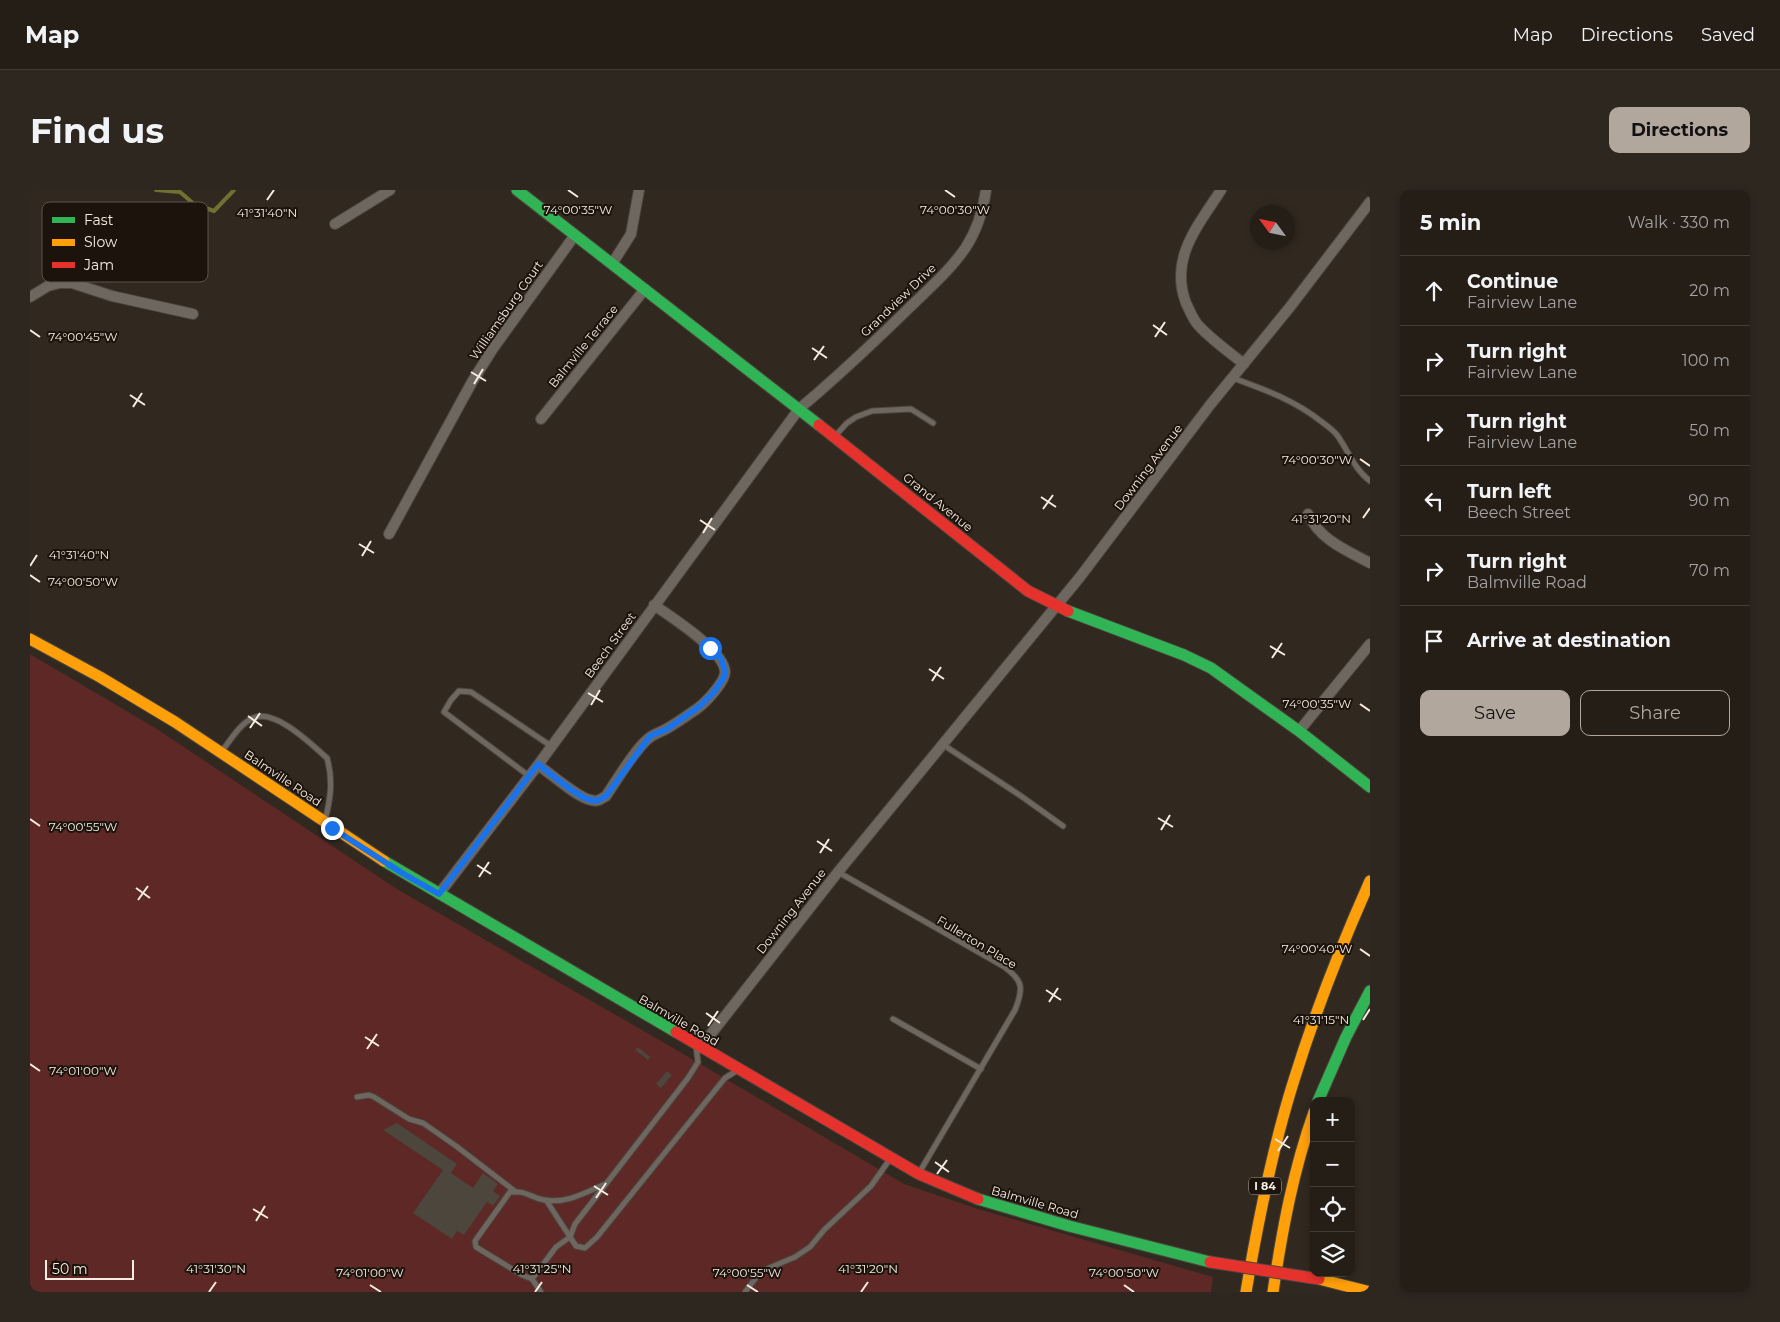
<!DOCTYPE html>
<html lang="en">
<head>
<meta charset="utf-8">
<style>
  body { margin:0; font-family:Montserrat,sans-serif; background:#2d2720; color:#f1f3f6 }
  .controls { position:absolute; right:15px; bottom:15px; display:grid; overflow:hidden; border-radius:10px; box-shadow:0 2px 8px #0003 }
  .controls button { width:45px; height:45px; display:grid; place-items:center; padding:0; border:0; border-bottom:1px solid #423c36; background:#251e17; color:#f1f3f6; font:25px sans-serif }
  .compass { position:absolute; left:1220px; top:15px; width:45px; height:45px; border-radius:50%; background:#251e17; box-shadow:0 2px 8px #0003; rotate:303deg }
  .scale { position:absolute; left:15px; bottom:12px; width:89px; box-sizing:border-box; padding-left:5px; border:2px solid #f7ece1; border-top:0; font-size:14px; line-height:18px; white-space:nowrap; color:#f7ece1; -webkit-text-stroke:4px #1b130c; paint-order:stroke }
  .stop { position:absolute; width:15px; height:15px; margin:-11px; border:4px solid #1a73e8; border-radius:50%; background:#fff }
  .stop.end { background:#1a73e8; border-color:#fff; box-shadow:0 1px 5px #0008 }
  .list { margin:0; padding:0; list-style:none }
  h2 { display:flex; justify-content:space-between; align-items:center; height:65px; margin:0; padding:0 20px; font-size:21px }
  h2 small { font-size:16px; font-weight:400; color:#a3a2a1 }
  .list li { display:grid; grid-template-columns:32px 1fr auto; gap:15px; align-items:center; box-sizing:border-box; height:70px; padding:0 20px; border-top:1px solid #423c36 }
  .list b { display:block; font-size:19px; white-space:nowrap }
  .list p { margin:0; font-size:16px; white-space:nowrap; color:#a3a2a1 }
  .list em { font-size:16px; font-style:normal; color:#a3a2a1 }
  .actions { display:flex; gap:10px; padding:15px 20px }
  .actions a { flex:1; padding:11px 0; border:1px solid #b2a79d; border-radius:10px; text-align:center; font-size:18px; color:#b2a79d }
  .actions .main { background:#b2a79d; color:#111 }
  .icon { flex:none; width:28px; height:28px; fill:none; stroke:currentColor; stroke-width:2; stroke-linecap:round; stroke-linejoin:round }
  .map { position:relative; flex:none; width:1340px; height:1102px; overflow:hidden; border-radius:10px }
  header { display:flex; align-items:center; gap:30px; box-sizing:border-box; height:70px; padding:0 25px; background:#251e17; border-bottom:1px solid #423c36 }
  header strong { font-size:24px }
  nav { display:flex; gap:28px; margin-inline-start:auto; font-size:18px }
  .intro { display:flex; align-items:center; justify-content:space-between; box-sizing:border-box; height:120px; padding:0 30px }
  h1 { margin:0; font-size:35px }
  .button { padding:12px 22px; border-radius:10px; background:#b2a79d; color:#111; font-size:18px; font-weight:700 }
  main { display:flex; gap:30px; padding:0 30px }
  aside { flex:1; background:#251e17; border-radius:10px; box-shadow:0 2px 8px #0003 }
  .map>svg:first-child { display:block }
  .green { fill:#5d2825 }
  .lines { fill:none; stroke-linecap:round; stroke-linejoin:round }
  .stream { stroke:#6f7032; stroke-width:4 }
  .building { fill:#4c463d }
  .lane-casing { stroke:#4d453e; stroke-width:7 }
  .street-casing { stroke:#4d453e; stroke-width:12 }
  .fast-casing { stroke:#4d453e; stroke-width:13 }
  .slow-casing { stroke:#4d453e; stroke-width:13 }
  .jam-casing { stroke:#4d453e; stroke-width:13 }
  .lane { stroke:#6d6760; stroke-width:5 }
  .street { stroke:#6d6760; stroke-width:10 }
  .fast { stroke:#30b455; stroke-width:11 }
  .slow { stroke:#ff9f0a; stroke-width:11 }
  .jam { stroke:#e5322d; stroke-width:11 }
  .jam-bridge-casing { stroke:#4d453e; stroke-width:13; stroke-linecap:butt }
  .jam-bridge { stroke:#e5322d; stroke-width:11 }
  .route { stroke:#1a73e8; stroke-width:6 }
  .ticks { fill:none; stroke:#f7ece1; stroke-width:2 }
  .labels { text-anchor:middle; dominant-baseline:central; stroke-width:4; stroke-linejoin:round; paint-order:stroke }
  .shield { fill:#1b130c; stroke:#b5aba1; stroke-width:1 }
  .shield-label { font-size:11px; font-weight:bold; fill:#f7ece1 }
  .street-label { font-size:12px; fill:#f7ece1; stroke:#1b130c }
  .key { fill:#1b130c; stroke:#5d544c; stroke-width:1 }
  .key-label { font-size:14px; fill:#f7ece1 }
  .ticks-label { font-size:12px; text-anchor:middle; fill:#f7ece1; stroke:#1b130c; stroke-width:4; stroke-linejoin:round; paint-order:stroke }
</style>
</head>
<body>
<header>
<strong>Map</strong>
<nav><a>Map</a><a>Directions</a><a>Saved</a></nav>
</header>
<div class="intro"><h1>Find us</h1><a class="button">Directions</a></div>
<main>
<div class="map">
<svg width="1340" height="1102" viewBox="0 0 1340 1102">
  <rect width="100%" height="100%" fill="#31281f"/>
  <path class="green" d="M0 464 127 539 367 699 645 859 874 994 948 1019 1183 1087 1181 1102H0Z"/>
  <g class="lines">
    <path class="stream" d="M126 0 150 2 164 14 184 21 204 0"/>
  </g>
  <path class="building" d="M608 857 620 867 618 870 605 860Z
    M637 881 642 885 631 898 626 894Z
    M367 933 427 974 421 983 443 998 453 983 468 994 463 1001 470 1006 463 1016 457 1012 434 1045 427 1041 422 1049 383 1023 413 980 353 940Z"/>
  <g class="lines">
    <g class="lane-casing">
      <path id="lane" d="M1203 188C1236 200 1264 210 1292 232 1297 236 1303 240 1307 245 1318 260 1324 279 1340 291
        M805 246 817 233 826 227 842 221 881 219 903 233
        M912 554 991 606 1033 636
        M192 561C200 551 209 535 221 529 243 516 281 554 297 568 303 589 301 608 295 630
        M499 586 414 522 421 510 429 501 441 502 521 556
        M808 682 973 776C993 790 994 798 985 820L889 983
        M863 829 951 879
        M666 856 668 872 658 888 545 1034 540 1047 546 1056 555 1058 567 1047 695 888 708 880
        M327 907 339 905 344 907 379 929 393 933 426 956 486 1002
        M516 1010 540 1047 526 1057 502 1089 492 1085 446 1057 445 1051 480 1002C496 1000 499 1007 514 1010 536 1014 555 1003 575 994
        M502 1089 511 1102
        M715 1102 728 1085 739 1078 765 1067 780 1057 794 1040 841 996 860 969"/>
    </g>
    <g class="street-casing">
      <path id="street" d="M1191 0C1168 36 1139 68 1156 113 1160 121 1163 130 1169 136 1182 150 1199 162 1214 174
        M305 34 360 0
        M582 74 601 44 609 0
        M0 107 18 96 30 93H42L82 106 163 124
        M511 229 615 99
        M1278 324C1290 350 1316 360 1340 373
        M359 344 442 192 462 160 545 45
        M1269 541 1340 454
        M508 575C520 583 548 608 561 610 568 612 571 609 576 606 587 590 605 559 619 548 624 544 631 542 636 539 647 533 658 525 668 518 676 512 695 492 695 482 695 461 641 427 624 415
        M409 704 508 575 769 219C806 188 841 155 876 121 896 101 920 81 936 57 947 40 953 21 956 0
        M670 858 808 682 1050 387 1180 215 1260 117 1340 12"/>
    </g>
    <g class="fast-casing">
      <path id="fast" d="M487 0 789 235
        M1038 421 1154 465 1181 478 1269 541 1340 597
        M354 671 646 842
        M1288 911 1316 847 1340 801
        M948 1009 1039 1036 1180 1072"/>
    </g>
    <g class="slow-casing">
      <path id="slow" d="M0 449 70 487 145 532 354 671
        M1289 1089 1340 1102
        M1216 1102C1228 1031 1242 959 1264 890 1285 822 1311 756 1340 691
        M1243 1102C1252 1041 1263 981 1284 922"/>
    </g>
    <g class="jam-casing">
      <path id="jam" d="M789 235 998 401 1038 421
        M646 842 889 984 948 1009"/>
    </g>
    <use href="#lane" class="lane"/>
    <use href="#street" class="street"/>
    <use href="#fast" class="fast"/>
    <use href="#slow" class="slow"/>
    <use href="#jam" class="jam"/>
    <g class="jam-bridge-casing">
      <path id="jam-bridge" d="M1180 1072 1289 1089"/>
    </g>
    <use href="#jam-bridge" class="jam-bridge"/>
  </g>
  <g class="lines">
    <path class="route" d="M302 638 372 683 409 704 508 574C520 583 548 608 561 610 568 612 571 609 576 606L620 546 637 539 670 516 684 502 694 487 695 480 691 469 680 458"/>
  </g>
  <path class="ticks" d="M538 0 548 7M915 0 925 7M237 10 244 0M1123 135 1137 145M0 140 10 147M1125 147 1135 132M782 158 797 168M784 170 794 156M441 182 456 191M444 194 453 179M100 205 115 215M103 217 112 203M1330 269 1340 276M1011 307 1026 317M1013 319 1023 305M1333 328 1340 318M670 330 685 340M673 343 682 328M329 354 344 363M332 366 341 351M0 376 7 365M0 385 10 392M1240 456 1255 465M1242 468 1252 453M899 479 914 489M902 491 911 477M558 503 573 512M1330 514 1340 521M561 515 570 500M218 526 232 536M220 538 230 523M1128 628 1143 637M0 629 10 636M1131 640 1140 625M787 651 802 661M790 663 799 649M447 675 461 684M449 687 459 672M106 698 120 708M108 710 118 696M1330 759 1340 766M1016 800 1031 810M1019 812 1028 798M676 823 690 833M1333 830 1340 819M678 836 688 821M335 847 349 856M337 859 347 844M0 874 10 881M1245 949 1260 958M1248 961 1258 946M905 972 919 982M907 984 917 970M564 996 578 1005M566 1008 576 993M223 1019 238 1028M226 1031 235 1016M340 1095 351 1102M717 1095 728 1102M1094 1095 1104 1102M179 1102 186 1092M505 1102 512 1092M831 1102 838 1092"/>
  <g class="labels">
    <rect class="shield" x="1219" y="987.5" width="32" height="17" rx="4"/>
    <g class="shield-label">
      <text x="1235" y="996">I 84</text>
    </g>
    <g class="street-label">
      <text transform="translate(868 110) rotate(-44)">Grandview Drive</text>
      <text transform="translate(476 120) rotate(-55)">Williamsburg Court</text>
      <text transform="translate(553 156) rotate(-51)">Balmville Terrace</text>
      <text transform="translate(1118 277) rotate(-53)">Downing Avenue</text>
      <text transform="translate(908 312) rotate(39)">Grand Avenue</text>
      <text transform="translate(580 455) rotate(-54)">Beech Street</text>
      <text transform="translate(253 588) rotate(34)">Balmville Road</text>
      <text transform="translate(761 721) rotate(-52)">Downing Avenue</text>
      <text transform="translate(947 752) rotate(31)">Fullerton Place</text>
      <text transform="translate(649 830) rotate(30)">Balmville Road</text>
      <text transform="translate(1005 1012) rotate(16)">Balmville Road</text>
    </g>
  </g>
  <rect x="12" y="12" width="166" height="80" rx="8" class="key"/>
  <rect x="22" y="27" width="23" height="6" fill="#30b455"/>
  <rect x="22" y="49" width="23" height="7" fill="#ff9f0a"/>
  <rect x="22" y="72" width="23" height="6" fill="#e5322d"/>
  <g class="key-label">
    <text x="54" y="35">Fast</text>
    <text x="54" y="57">Slow</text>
    <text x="54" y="80">Jam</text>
  </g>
  <g class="ticks-label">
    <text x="548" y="24">74°00'35"W</text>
    <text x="925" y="24">74°00'30"W</text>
    <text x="237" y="27">41°31'40"N</text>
    <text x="53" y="151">74°00'45"W</text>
    <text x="1287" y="274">74°00'30"W</text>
    <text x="1291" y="333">41°31'20"N</text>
    <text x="49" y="369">41°31'40"N</text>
    <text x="53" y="396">74°00'50"W</text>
    <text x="1287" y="518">74°00'35"W</text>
    <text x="53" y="641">74°00'55"W</text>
    <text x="1287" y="763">74°00'40"W</text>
    <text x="1291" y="834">41°31'15"N</text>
    <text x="53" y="885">74°01'00"W</text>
    <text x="186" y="1083">41°31'30"N</text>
    <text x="512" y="1083">41°31'25"N</text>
    <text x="838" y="1083">41°31'20"N</text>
    <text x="340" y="1087">74°01'00"W</text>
    <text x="717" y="1087">74°00'55"W</text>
    <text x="1094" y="1087">74°00'50"W</text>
  </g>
</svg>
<div class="controls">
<button>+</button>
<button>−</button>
<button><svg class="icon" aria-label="locate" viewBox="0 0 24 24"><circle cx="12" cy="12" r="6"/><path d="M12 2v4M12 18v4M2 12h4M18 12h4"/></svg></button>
<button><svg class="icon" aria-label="layers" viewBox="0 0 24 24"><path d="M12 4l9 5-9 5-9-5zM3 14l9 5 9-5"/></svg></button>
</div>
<svg class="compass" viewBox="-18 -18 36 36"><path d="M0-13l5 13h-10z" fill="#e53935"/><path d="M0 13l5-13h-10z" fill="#a3a2a1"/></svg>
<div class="scale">50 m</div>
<div class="stop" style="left:680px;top:458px"></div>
<div class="stop end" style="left:302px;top:638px"></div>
</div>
<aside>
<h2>5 min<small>Walk · 330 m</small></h2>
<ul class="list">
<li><svg class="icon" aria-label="ahead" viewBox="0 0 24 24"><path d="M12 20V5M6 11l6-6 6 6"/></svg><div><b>Continue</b><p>Fairview Lane</p></div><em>20 m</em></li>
<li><svg class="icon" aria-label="right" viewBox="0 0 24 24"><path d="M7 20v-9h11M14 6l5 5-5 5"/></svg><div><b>Turn right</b><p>Fairview Lane</p></div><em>100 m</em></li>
<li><svg class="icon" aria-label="right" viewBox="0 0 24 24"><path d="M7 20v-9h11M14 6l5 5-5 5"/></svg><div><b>Turn right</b><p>Fairview Lane</p></div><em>50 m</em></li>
<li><svg class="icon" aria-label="left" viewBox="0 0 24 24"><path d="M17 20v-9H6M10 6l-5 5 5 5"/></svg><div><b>Turn left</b><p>Beech Street</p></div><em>90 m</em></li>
<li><svg class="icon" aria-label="right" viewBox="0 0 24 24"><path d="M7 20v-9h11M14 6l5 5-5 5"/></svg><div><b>Turn right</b><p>Balmville Road</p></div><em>70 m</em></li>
<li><svg class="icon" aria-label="arrive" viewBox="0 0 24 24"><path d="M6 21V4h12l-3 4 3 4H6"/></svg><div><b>Arrive at destination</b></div></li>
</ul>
<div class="actions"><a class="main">Save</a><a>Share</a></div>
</aside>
</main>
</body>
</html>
